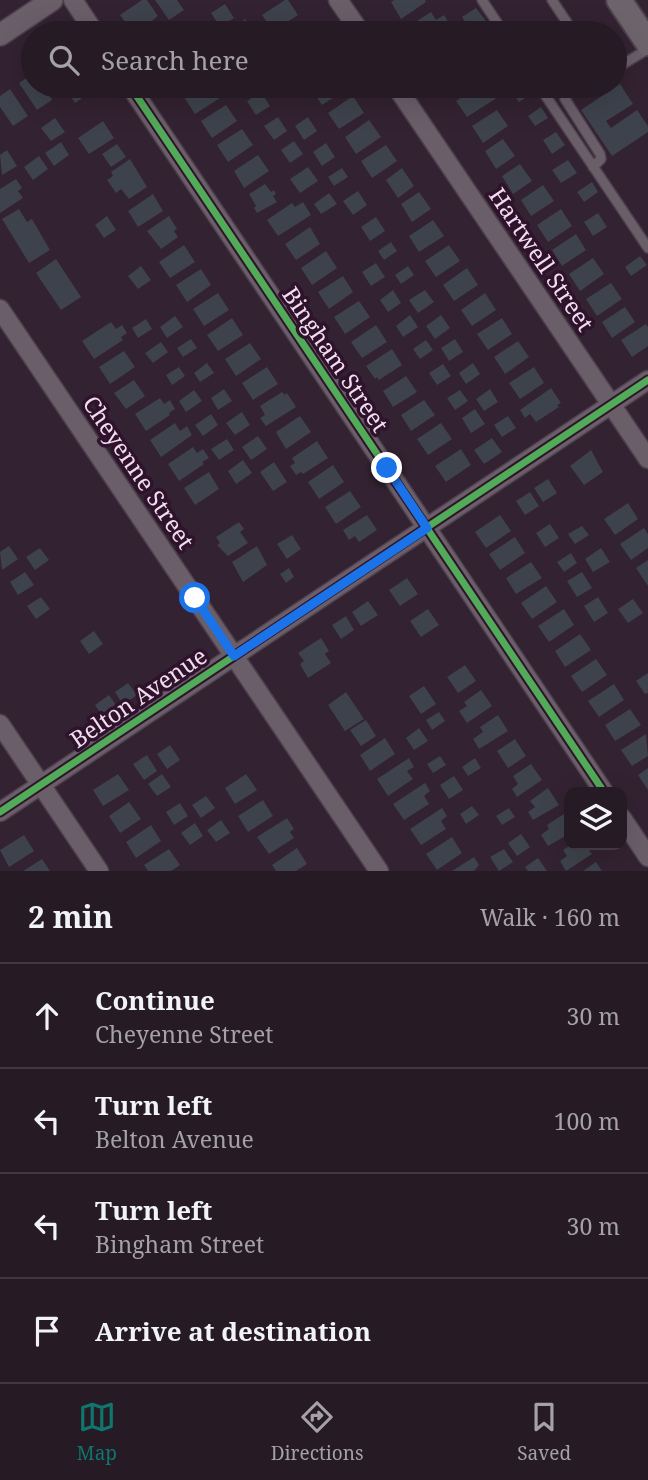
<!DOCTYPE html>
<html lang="en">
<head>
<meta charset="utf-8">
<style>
  body { margin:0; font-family:"Noto Serif",serif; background:#2e232d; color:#f1f3f6 }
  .controls { position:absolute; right:21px; bottom:21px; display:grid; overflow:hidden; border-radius:14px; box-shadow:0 7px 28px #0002 }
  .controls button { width:63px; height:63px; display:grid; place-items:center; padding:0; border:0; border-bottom:2px solid #423842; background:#261a25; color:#f1f3f6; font:35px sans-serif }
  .stop { position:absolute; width:21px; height:21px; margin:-16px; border:5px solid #1a73e8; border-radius:50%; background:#fff }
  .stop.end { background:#1a73e8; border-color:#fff; box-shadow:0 2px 7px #0008 }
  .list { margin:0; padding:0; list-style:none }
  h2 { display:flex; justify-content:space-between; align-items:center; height:91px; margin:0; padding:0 28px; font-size:30px }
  h2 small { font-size:23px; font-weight:400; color:#a4a1a7 }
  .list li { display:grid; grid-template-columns:46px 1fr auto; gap:21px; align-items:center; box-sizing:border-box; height:105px; padding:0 28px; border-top:2px solid #423842 }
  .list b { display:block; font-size:26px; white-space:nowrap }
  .list p { margin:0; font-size:23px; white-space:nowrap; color:#a4a1a7 }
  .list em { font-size:23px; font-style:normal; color:#a4a1a7 }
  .icon { flex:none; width:38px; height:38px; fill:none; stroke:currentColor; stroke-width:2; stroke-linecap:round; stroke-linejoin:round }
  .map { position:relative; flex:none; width:648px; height:871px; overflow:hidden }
  .search { position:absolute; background:#261a25; box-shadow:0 7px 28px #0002; left:21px; right:21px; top:21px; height:77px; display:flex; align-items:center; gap:18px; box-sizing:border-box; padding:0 24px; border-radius:38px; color:#a4a1a7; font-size:26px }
  .sheet { height:511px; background:#261a25 }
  nav { display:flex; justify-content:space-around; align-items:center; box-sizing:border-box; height:98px; border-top:2px solid #423842; background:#261a25; font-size:19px; color:#a4a1a7 }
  nav a { display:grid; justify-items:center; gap:4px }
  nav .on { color:#0f766e }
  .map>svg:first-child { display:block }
  .building { fill:#3d424c }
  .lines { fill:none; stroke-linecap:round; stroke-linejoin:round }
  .service-casing { stroke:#4d3f4c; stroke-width:12 }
  .minor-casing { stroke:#4d3f4c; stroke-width:21 }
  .tertiary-casing { stroke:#4d3f4c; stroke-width:24 }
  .secondary-casing { stroke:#4d3f4c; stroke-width:28 }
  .service { stroke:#6a5e69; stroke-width:9 }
  .minor { stroke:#6a5e69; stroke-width:18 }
  .tertiary { stroke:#6a5e69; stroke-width:21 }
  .secondary { stroke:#6c636b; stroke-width:24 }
  .cycleway-casing { stroke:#2f122c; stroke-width:11 }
  .cycleway { stroke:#51ab58; stroke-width:7 }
  .route { stroke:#1a73e8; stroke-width:9 }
  .labels { text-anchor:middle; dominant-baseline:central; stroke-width:7; stroke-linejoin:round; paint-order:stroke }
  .street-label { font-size:23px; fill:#f1deef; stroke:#2f122c }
</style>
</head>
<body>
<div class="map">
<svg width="648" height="871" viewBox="0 0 648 871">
  <rect width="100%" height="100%" fill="#332231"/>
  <path class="building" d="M142 0H147L158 16 148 24 152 29 146 33 141 31 133 33 120 15Z
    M155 0H177L184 10 169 20Z
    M285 0H288L298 15 273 31 262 15Z
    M394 0H425L426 2 401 19 391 2Z
    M225 4 234 18 220 27 211 13Z
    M476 8 486 21 471 31 462 17Z
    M431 12 436 20 444 15 449 23 433 33H410L406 28Z
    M245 19 254 33H235L232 28Z
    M201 21 209 33H195L191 28Z
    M303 23 310 33H288Z
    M33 74V86H43L52 100 37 110 19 83Z
    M620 84 633 104 606 121 611 128 637 110 648 126V132L612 156 581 110Z
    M67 86H87L91 92 75 103 65 87Z
    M202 86H212L220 98 195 114 184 97Z
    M323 86H351L322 105 316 96 326 89Z
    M444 86H463L450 95Z
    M479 86 486 93 492 89 498 97 467 117 456 101Z
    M520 86H526L531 94 519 102 512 91Z
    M10 89 28 116 13 126 0 107V96Z
    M261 92 270 106 256 115 247 101Z
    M353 96 364 113 339 129 328 113Z
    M226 105 237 121 212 138 201 121Z
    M541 107 548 118 535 126 528 116Z
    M497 110 508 126 483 143 472 126Z
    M278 117 287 131 274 140 264 126Z
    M308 117 317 131 304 140 295 126Z
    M55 118 65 132 51 141 41 128Z
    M369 120 381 137 356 154 345 137Z
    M103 121 114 138 89 154 78 138Z
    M242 129 253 145 228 162 217 145Z
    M556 132 565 145 552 154 543 140Z
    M503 139 515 156 496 169 485 151Z
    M294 141 303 154 290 163 281 150Z
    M61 142 69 155 54 166 45 153Z
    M326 143 335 157 322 166 313 152Z
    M117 144 126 157 111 167 102 154Z
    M386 145 397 161 372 178 361 161Z
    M7 150 17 166 2 175 0 155Z
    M258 155 269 171 244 188 234 171Z
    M39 156 48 169 33 180 24 167Z
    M130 159 147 187 129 199 121 189 116 193 107 180 113 176 111 172Z
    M568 160 577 173 561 183 552 170Z
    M520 164 532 181 513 194 502 176Z
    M308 167 318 181 300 193 290 179Z
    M342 168 348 177 334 186 328 177Z
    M402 168 414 186 398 198 386 180Z
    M16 179 22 188 18 191 23 198 0 213V189Z
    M592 182 598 192 584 202 577 192Z
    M265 184 271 192 274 190 276 194 273 196 277 202 257 213 254 208 256 206 249 194Z
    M543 185 554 201 531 216 521 200Z
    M358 191 367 205 353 215 343 201Z
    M419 192 431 209 412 222 401 204Z
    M329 193 337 204 321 214 314 204Z
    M153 194 163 211 138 227 128 211Z
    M303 202 311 215 278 236 267 220 292 203 295 207Z
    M19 209 27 222 32 219 50 250 29 263 2 219Z
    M561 209 572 226 548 242 537 225Z
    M598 213 607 227 593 236 584 222Z
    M107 216 116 230 104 238 95 225Z
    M169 216 177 229 174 231 178 237 161 249 147 231Z
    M376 217 385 231 370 241 361 227Z
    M433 220 444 236 419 252 409 236Z
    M310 227 320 244 296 260 285 244Z
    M576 234 586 250 562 266 552 250Z
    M391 242 397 251 384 260 378 251Z
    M184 245 195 262 170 278 159 262Z
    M449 245 460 261 436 277 425 261Z
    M326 251 337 268 312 285 301 268Z
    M640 256 647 265 631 276 625 267Z
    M593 258 604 274 580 291 569 274Z
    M56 259 81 297 61 310 36 273Z
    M376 263 385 277 371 286 362 272Z
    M141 266 151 280 138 289 128 276Z
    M408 266 414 275 401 284 395 275Z
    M467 268 478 285 454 301 443 285Z
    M201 269 211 285 187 302 176 285Z
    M343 276 353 292 329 309 318 292Z
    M611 283 622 299 597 316 586 299Z
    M393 290 401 303 388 312 380 300Z
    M425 290 434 302 418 313 409 300Z
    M218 293 229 310 204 326 193 309Z
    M485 293 496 310 472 326 461 310Z
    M359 301 370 317 345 334 334 317Z
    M625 307 635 322 612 338 602 322Z
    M410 315 418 327 403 337 396 326Z
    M441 315 450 328 435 339 426 326Z
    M175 316 183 327 167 338 160 327Z
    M232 318 243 335 218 351 207 335Z
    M502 318 512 334 488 350 477 334Z
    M146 319 152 329 138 338 132 328Z
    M111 322 116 329 122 325 127 333 121 337 123 340 94 359 82 341Z
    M646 324 648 327V346L632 357 621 340Z
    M376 325 387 342 362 358 351 342Z
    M191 339 197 348 183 357 177 348Z
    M455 339 463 352 449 361 441 348Z
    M426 340 433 350 420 359 413 349Z
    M518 341 529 357 505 374 494 357Z
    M161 342 168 352 153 363 145 353Z
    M250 343 261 359 236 376 225 359Z
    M392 349 402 365 379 380 377 377 375 379 366 366Z
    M124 351 135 367 110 384 99 367Z
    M207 363 214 373 200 382 194 373Z
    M473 363 480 374 466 384 459 373Z
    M443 364 451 376 437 385 429 373Z
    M179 367 185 376 172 385 166 375Z
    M267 367 278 384 253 400 242 383Z
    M534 367 544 383 520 399 509 383Z
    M406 376 417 392 393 407 383 391Z
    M134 380 145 396 126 409 114 393Z
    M551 388 561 403 557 405 559 407 536 422 530 414 525 418 520 410Z
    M224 389 232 401 218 410 211 398Z
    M490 389 498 402 484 411 476 399Z
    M194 390 202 401 186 412 179 401Z
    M460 390 468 401 455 410 447 398Z
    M282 392 285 395 287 393 296 407 266 426 260 418 265 415 260 406Z
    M160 398 164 404 170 400 175 409 169 413 170 415 146 431 135 414Z
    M424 400 435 415 411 431 401 415Z
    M475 409 485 424 471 433 462 418Z
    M242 412 250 425 235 435 226 423Z
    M211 414 218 425 203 436 195 425Z
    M300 416 311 432 286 449 276 432Z
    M508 416 516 428 502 437 494 425Z
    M175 423 180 431 187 426 192 435 161 457 150 440Z
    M441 423 452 439 428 455 417 439Z
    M258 436 267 449 251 460 242 447Z
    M492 438 502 452 484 464 474 450Z
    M227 439 234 450 219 460 211 449Z
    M317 441 328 458 303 474 301 472 296 475 290 466 295 463 292 458Z
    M193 447 197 453 203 449 209 458 202 462 204 464 179 481 168 464Z
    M461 449 471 465 446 482 435 466Z
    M591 450 603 472 584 485 570 466Z
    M243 460 252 473 236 484 228 471Z
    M274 462 287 482 273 491 260 472Z
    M333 465 344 482 319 499 308 482Z
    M209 472 219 489 195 505 184 488Z
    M548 479 557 493 543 502 534 488Z
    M350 491 361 507 336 524 325 507Z
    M530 492 539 506 525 515 516 501Z
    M628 503 638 519 615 535 604 519Z
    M367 515 377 530 359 542 355 536 349 540 343 530Z
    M500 515 511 531 486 548 475 532Z
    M239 522 244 529 240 532 248 543 228 556 217 545 220 543 216 537Z
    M550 524 559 538 545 547 536 533Z
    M582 526 589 535 575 544 568 534Z
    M644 528 648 534V548L631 560 620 544Z
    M292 535 301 549 287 559 277 544Z
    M515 537 525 553 500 570 489 554Z
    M9 546 18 559 2 570 0 552Z
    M257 546 267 565 243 582 232 562Z
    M40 548 49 560 35 570 26 557Z
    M601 548 610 562 593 572 585 559Z
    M571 553 577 563 564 572 557 562Z
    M648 560V586L636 568Z
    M531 562 542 578 516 594 506 578Z
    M289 568 294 577 286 583 280 574Z
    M25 572 34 585 18 595 10 582Z
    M582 572 592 588 577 597 567 581Z
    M407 578 418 594 400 606 389 590Z
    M546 586 557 602 532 619 521 603Z
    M41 597 50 609 36 619 27 606Z
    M598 597 608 613 594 622 584 606Z
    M633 599 643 613 628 623 618 609Z
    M368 601 378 615 361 626 352 612Z
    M428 609 439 625 421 637 410 621Z
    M564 609 574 625 549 642 538 626Z
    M346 616 354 630 341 639 332 625Z
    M94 631 103 644 89 654 80 641Z
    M580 634 591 650 565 667 555 651Z
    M321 638 329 651 325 654 331 663 308 678 300 664 304 661 298 653Z
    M596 659 607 675 582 692 571 676Z
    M465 665 476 681 458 693 447 677Z
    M648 673V693L645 694 636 681Z
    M128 683 137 695 123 705 115 692Z
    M614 684 624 700 599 717 588 701Z
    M424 686 436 704 421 714 409 696Z
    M481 690 492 706 467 723 459 711 467 706 464 702Z
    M346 692 364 719 345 731 328 705Z
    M109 695 118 708 104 718 95 705Z
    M630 709 641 725 615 741 605 725Z
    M439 712 445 721 432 730 426 720Z
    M498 715 508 731 479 749 473 739 483 732 480 727Z
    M366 720 376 736 361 746 350 730Z
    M419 728 428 741 414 750 406 738Z
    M646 734 648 756 632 766 621 750Z
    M385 738 395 754 370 771 360 755Z
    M515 739 526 756 508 768 497 751Z
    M170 745 180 760 167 769 157 754Z
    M147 755 157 771 144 780 133 764Z
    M440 756 446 765 433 773 427 764Z
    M409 758 414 767 407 771 413 779 388 796 377 779Z
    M475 758 481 768 468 776 462 767Z
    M531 764 542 780 517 797 512 789 518 784 513 776Z
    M648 768V790L638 775Z
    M118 774 129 790 103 806 93 790Z
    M162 774 171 787 157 796 148 784Z
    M246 774 257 790 235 804 225 788Z
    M454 776 463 790 449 799 440 785Z
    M425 783 430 791 424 796 429 804 404 820 393 804Z
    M548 788 559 805 533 820 528 812 535 807 530 801Z
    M206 796 215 808 201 818 192 805Z
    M263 800 273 816 248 832 238 816Z
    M129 802 141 819 120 833 109 816Z
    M180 803 188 816 174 825 166 812Z
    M472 806 479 815 466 824 460 814Z
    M442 808 447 816 441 821 446 829 421 845 410 829Z
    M509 808 515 817 502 825 496 816Z
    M564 814 569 821V834L548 846 541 835 549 829 547 825Z
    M287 818 294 829 290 832 294 838 269 854 257 837Z
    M221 820 230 833 216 842 207 830Z
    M195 823 203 836 190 845 181 833Z
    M151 825 161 841 136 858 126 842Z
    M521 834 530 847 517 856 508 843Z
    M24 835 34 851 9 867 0 850Z
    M452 837 462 853 437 870 426 854Z
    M571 845H585L592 854 566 871 560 861 567 856 563 850Z
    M297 848 307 864 296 871H276L272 865Z
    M169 849 180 865 171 871H148L144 865Z
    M504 849 513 862 499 871 490 857Z
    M474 857 479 865 474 871H452Z
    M538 858 547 871H528L525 867Z
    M42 859 50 871H23Z
    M596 862 602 871H583Z"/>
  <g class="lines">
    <g class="service-casing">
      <path id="service" d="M482 0 504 33
        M552 0 574 33
        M615 69 648 49
        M539 86 648 248
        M580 86 565 96V99L600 154 601 159 593 167"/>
    </g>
    <g class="minor-casing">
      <path id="minor" d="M73 0 95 33
        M338 0 361 33
        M130 86 604 792
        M396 86 648 459
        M0 309 379 871
        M0 724 99 871
        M0 812 648 380
        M622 818 648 857"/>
    </g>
    <g class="tertiary-casing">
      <path id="tertiary" d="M0 35 52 0"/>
    </g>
    <g class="secondary-casing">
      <path id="secondary" d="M619 0 648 43"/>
    </g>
    <use href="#service" class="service"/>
    <use href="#minor" class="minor"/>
    <use href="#tertiary" class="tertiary"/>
    <use href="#secondary" class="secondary"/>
    <g class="cycleway-casing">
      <path id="cycleway" d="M130 86 604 792
        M0 812 648 380"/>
    </g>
    <use href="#cycleway" class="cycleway"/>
  </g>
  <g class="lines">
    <path class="route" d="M195 598 234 656 427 528 387 468"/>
  </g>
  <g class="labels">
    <g class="street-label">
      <text transform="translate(542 259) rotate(56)">Hartwell Street</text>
      <text transform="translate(336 359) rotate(56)">Bingham Street</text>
      <text transform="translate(139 472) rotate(56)">Cheyenne Street</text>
      <text transform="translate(138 697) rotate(-34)">Belton Avenue</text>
    </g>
  </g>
</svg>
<div class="controls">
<button><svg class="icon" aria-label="layers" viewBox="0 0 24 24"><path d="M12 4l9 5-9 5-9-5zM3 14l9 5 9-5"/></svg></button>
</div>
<div class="stop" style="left:195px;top:598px"></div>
<div class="stop end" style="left:387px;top:468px"></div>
<div class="search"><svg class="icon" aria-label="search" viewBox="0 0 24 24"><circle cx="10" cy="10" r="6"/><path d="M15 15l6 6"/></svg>Search here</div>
</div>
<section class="sheet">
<h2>2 min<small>Walk · 160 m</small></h2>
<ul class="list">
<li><svg class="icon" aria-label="ahead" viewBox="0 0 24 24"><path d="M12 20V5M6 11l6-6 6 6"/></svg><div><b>Continue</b><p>Cheyenne Street</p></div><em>30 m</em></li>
<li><svg class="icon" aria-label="left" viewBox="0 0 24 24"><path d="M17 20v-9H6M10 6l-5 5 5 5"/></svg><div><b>Turn left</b><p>Belton Avenue</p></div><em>100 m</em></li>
<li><svg class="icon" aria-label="left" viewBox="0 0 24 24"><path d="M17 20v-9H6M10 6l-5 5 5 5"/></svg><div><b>Turn left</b><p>Bingham Street</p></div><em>30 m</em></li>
<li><svg class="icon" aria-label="arrive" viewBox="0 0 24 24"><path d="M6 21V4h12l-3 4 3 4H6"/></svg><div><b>Arrive at destination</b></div></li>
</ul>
</section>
<nav>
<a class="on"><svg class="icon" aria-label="map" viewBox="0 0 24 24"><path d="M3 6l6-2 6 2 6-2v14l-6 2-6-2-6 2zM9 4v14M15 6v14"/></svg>Map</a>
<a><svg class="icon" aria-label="directions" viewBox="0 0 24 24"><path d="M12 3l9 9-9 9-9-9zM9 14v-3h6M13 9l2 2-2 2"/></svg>Directions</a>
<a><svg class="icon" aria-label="saved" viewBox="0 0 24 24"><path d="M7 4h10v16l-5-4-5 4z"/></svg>Saved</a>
</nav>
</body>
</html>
